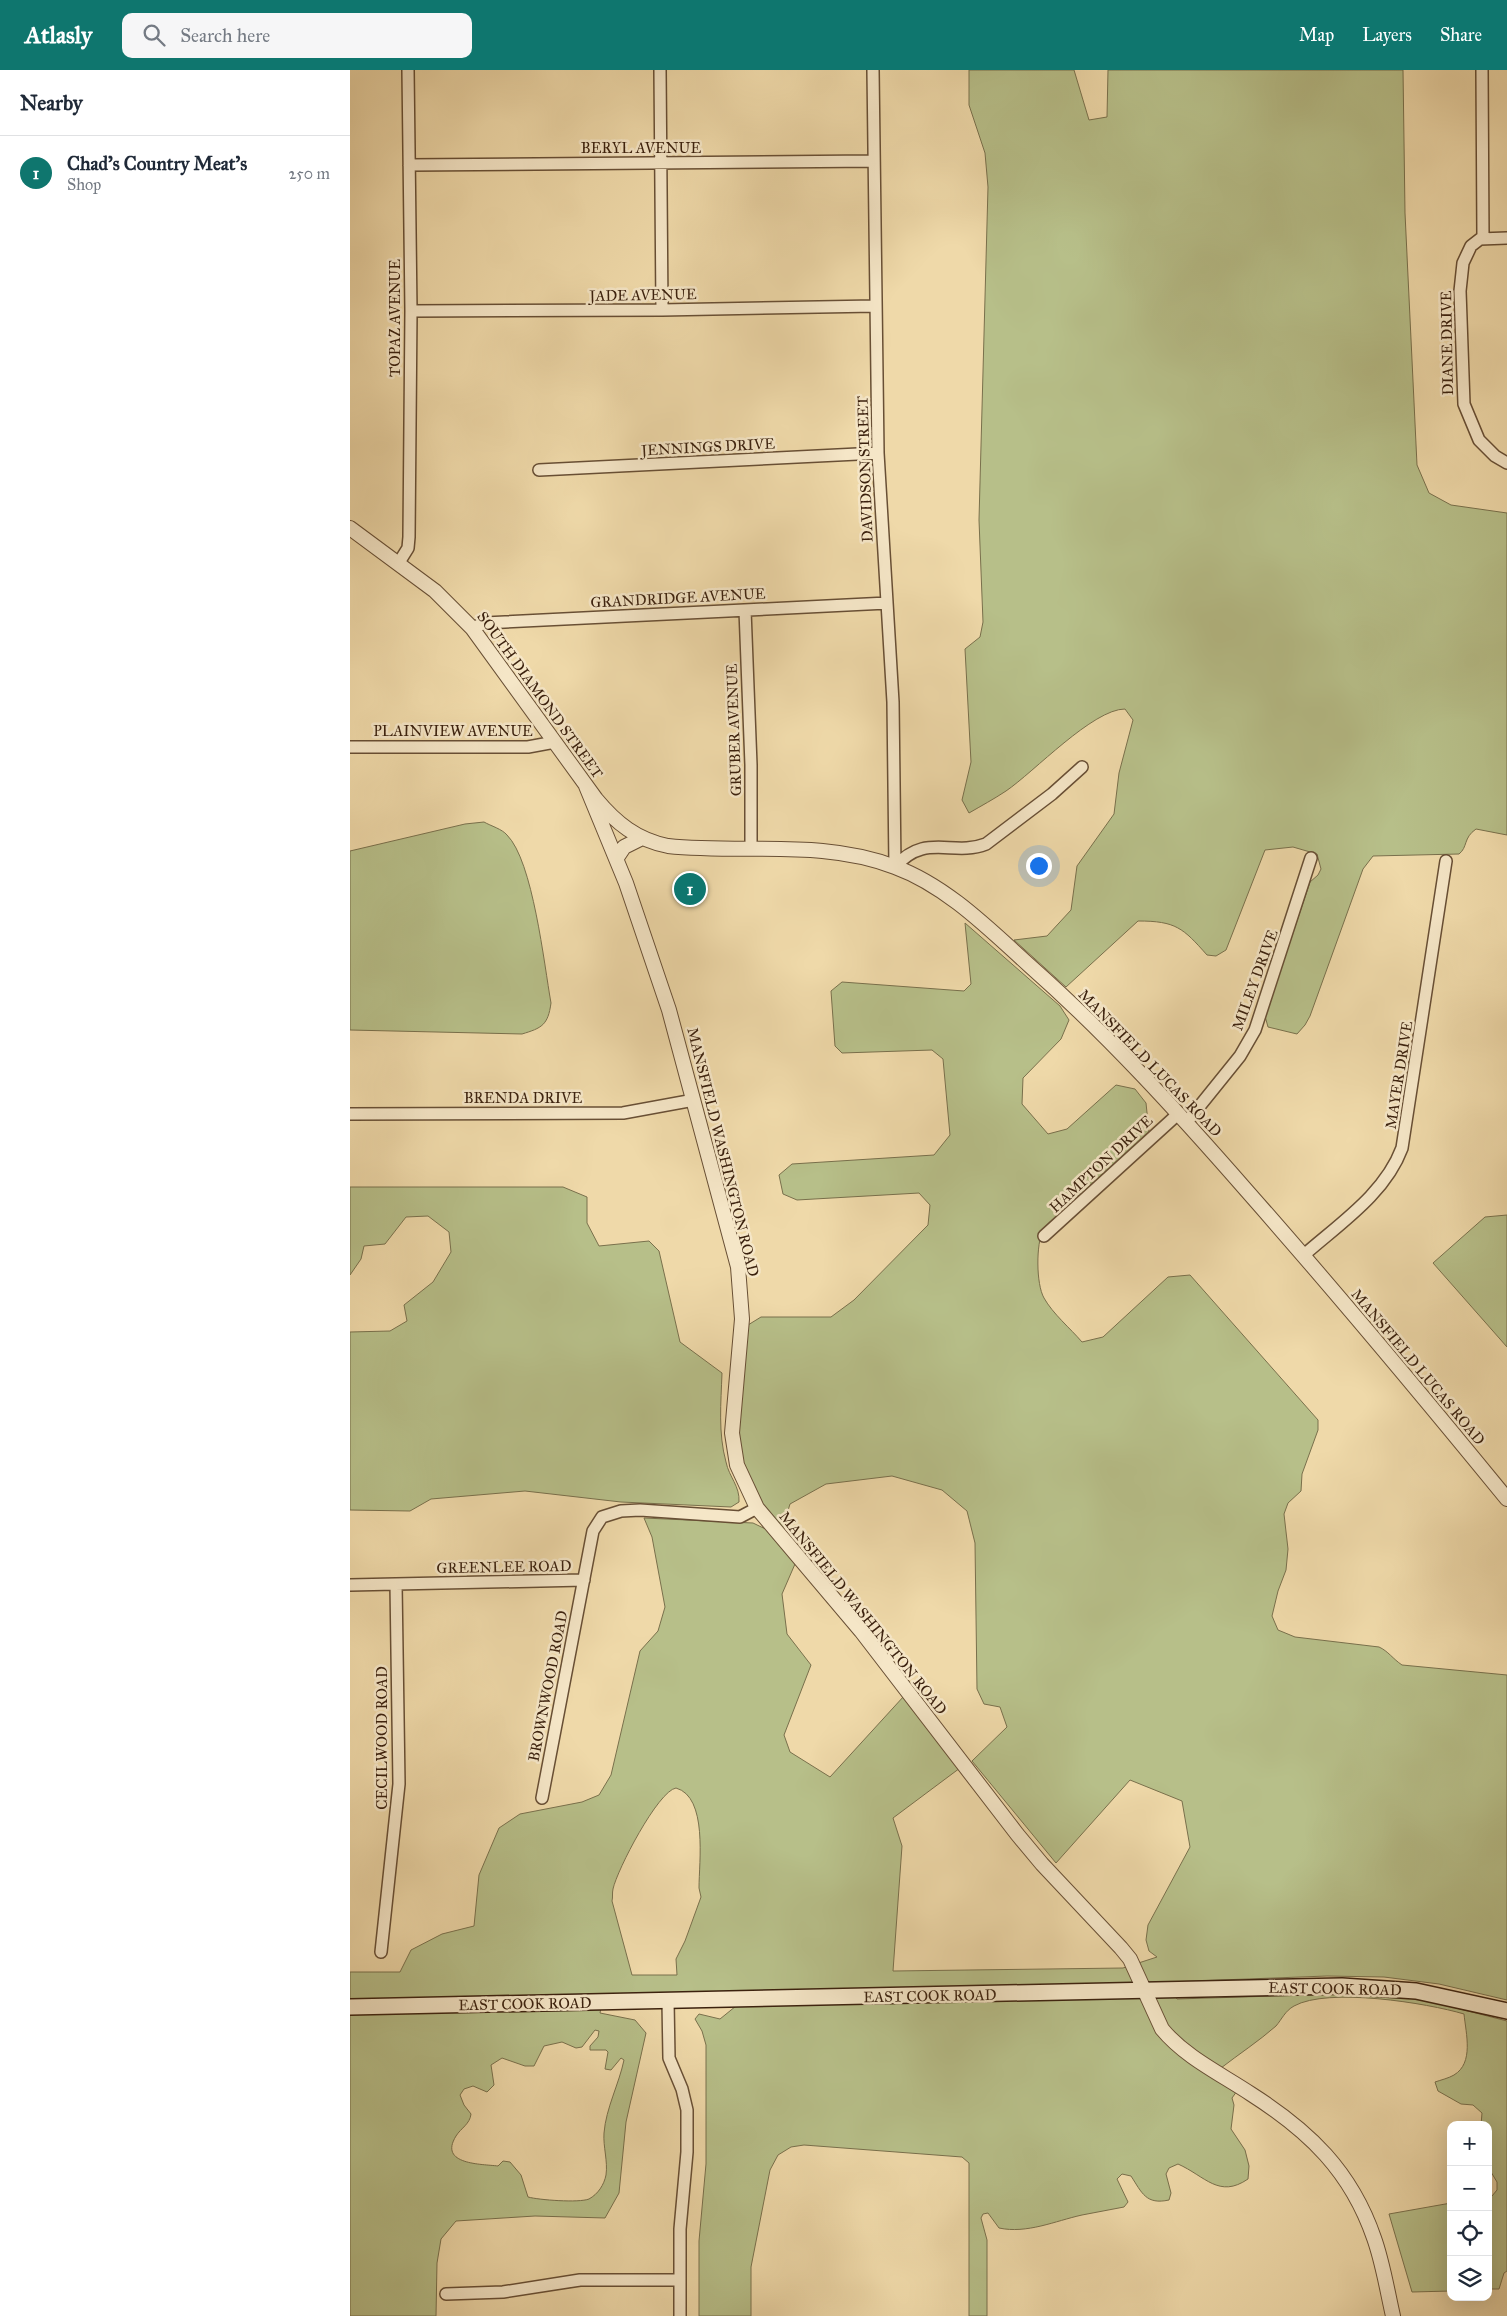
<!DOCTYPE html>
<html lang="en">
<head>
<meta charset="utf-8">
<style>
  body { margin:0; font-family:"IM FELL Great Primer",serif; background:#f6f6f7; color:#1f2937 }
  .controls { position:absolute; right:15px; bottom:15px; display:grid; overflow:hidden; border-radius:10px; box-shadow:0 5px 20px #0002 }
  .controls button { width:45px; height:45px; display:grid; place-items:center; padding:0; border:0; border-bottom:1px solid #e0e1e3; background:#fff; color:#1f2937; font:25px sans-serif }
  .you { position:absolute; left:688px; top:795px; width:18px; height:18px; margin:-12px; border:4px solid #fff; border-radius:50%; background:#1a73e8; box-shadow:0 0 0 8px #1a73e833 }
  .badge { display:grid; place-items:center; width:32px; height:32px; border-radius:50%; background:#0f766e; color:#fff; font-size:16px; font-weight:700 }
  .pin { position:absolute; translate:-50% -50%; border:2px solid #fff; box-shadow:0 1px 5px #0006 }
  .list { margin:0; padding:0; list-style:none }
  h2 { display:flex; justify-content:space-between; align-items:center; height:65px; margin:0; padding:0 20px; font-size:21px }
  h2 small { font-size:16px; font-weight:400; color:#747a83 }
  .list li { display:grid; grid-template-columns:32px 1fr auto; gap:15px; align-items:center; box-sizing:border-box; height:75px; padding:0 20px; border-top:1px solid #e0e1e3 }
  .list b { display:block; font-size:19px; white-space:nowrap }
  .list p { margin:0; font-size:16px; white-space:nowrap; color:#747a83 }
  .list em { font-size:16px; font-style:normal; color:#747a83 }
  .icon { flex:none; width:28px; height:28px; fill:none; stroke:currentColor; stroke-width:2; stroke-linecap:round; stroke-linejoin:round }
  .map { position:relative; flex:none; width:1157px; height:2246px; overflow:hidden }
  header { display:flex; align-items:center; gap:30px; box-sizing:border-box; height:70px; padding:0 25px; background:#0f766e; color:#fff }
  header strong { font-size:24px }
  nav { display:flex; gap:28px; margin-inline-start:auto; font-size:18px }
  .search { width:350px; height:45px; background:#f6f6f7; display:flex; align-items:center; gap:12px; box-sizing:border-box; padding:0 18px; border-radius:10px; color:#747a83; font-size:19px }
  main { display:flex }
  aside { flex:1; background:#fff }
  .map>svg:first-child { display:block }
  .green { fill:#b7bf89; stroke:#79704c; fill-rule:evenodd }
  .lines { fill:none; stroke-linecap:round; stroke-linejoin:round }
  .minor-casing { stroke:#684f35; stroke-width:14 }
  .tertiary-casing { stroke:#684f35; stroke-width:16 }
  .secondary-casing { stroke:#3b210e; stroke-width:18 }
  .minor { stroke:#f5e6c7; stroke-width:11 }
  .tertiary { stroke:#f5e6c7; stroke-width:14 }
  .secondary { stroke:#f5e6c7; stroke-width:15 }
  .labels { text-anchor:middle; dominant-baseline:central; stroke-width:5; stroke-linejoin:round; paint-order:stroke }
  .street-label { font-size:15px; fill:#3b210e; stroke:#f5e6c7 }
</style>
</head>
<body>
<header>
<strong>Atlasly</strong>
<div class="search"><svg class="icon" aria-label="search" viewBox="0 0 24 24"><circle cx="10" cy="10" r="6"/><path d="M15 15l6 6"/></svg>Search here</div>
<nav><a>Map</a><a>Layers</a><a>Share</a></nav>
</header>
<main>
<aside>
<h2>Nearby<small></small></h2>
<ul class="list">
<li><span class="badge">1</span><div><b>Chad's Country Meat's</b><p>Shop</p></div><em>250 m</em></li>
</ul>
</aside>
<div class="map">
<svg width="1157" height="2246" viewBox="0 0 1157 2246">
  <rect width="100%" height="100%" fill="#efd9a9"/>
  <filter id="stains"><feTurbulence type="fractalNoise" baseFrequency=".004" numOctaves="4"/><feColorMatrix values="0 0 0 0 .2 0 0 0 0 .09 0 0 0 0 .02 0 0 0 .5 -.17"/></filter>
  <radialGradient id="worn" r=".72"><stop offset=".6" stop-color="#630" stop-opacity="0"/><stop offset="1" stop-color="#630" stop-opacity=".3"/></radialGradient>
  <path class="green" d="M619 0H724L739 50 757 47 758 0H1053L1055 143 1067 395 1079 423 1101 435 1157 443V765L1126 759C1113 768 1118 777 1109 784L1023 786 1013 799 960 946 955 955 947 964 918 957 915 946 960 812 968 805 971 799 967 784 943 777 915 780 876 880 866 886 857 885C833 858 826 851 788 851L716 917 664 870 697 866 721 840 727 796 764 744 769 703 783 650 775 639C743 639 684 702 656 721 644 729 631 736 619 743L612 730 621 692 615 579 630 567 633 552 629 450 638 117 635 83 619 35Z
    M134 752C141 756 152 759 157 765 183 791 194 894 201 933 198 955 192 958 172 964L0 960V781L115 754Z
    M615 853 710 936 719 950 711 969 673 1008 672 1034 698 1064 717 1059 766 1015 785 1019 796 1033 799 1062 693 1160C686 1174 686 1214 694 1228 703 1244 720 1258 732 1272L753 1267 818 1207 840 1205 968 1350V1360L952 1404 951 1421 938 1433 934 1444 938 1479 936 1500 928 1521 922 1546 928 1560 945 1567 1029 1577C1038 1581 1043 1589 1052 1595L1157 1605V1930L1089 1914 1034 1907 977 1906 817 1912 827 1929 990 1924 1036 1925 1079 1931 1157 1951V2201L1154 2203 1149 2219H1138V2127L1142 2126 1147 2120V2112L1138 2097V2055H1131L1132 2043 1123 2035 1111 2034 1088 2021 1085 2012C1091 2010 1099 2008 1104 2005 1124 1993 1116 1964 1114 1944 1077 1933 978 1917 944 1936 935 1941 932 1949 926 1956 909 1971 889 1984 871 1998L866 2007 887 2021 882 2028 884 2035 881 2059 895 2080 899 2096 898 2109C869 2129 855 2106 828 2094L819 2098 816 2104 821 2123 819 2130C796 2135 792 2123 781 2106L772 2104 767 2109 778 2132 774 2137C760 2140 746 2142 732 2145 705 2151 677 2164 649 2158L638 2143 633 2144 631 2148 637 2170V2246H619V2093L612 2087 454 2075 441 2077 428 2085 420 2100 401 2197V2246H349V2171L356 2094V1975L352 1961 345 1949 349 1944 370 1949 386 1936 779 1928 759 1916 0 1932V1902H50L61 1880 92 1864 124 1856 129 1805 149 1758 170 1744 232 1732 249 1725 261 1705 290 1581 308 1561 315 1537 302 1467 294 1448 403 1453 430 1466 445 1494 432 1524 437 1564 461 1595 434 1665 440 1682 480 1707 554 1626 610 1698 543 1748 552 1776 543 1901 773 1898 807 1887 799 1881 796 1870 798 1855 840 1777 832 1731 780 1710 706 1793 622 1691 657 1657 650 1637 634 1634 627 1619 625 1473 617 1441 592 1420 542 1406 476 1414 440 1434 433 1457C417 1441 401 1422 393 1401 379 1363 392 1296 398 1255L411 1247H481L504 1230 578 1155 580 1135 569 1123 447 1130 433 1124 429 1105 442 1094 584 1085 600 1065 593 989 582 980 492 983 485 976 481 921 492 912 614 921 621 914ZM326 1718C358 1727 349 1792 349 1818L351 1827 335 1871 326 1889 327 1905H282L262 1831C263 1827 262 1823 263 1819 267 1800 308 1721 326 1718Z
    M0 1117H213L237 1127V1153L249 1176 299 1171 309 1181 330 1272 372 1303C371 1333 368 1363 376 1392 379 1407 390 1416 389 1432L381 1437 271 1432 175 1421 81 1429 60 1441 0 1440V1262L40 1261 57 1251 54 1235 83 1212 101 1182 99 1162 78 1146 56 1147 35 1174 14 1176 11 1189 0 1205Z
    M1157 1145V1277L1083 1193 1135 1147Z
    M251 1938 250 1943 285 1950 296 1963 276 2052 269 2123 255 2148 185 2146 106 2151 91 2169 87 2193 86 2246H0V1943ZM245 1960 249 1961 248 1967 240 1976V1980H256L258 1982 255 1999 261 2000 271 1988 274 1990C269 2014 256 2038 254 2063 253 2077 258 2091 256 2105 254 2115 248 2124 239 2129 229 2133 189 2130 178 2127L171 2105 160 2092 153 2091 148 2096C132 2094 88 2095 106 2066 111 2058 120 2054 121 2044L114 2035 110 2025 114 2019 123 2016 137 2022 144 2015 141 1995 152 1988 175 1996H184L194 1976 212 1972 226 1978 232 1977Z
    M1101 2133V2221L1062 2222 1039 2144Z"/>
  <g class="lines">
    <g class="minor-casing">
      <path id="minor" d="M310 0 312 240
        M523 0 528 383 543 632 545 797
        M1132 0 1133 168
        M59 95 524 91
        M1157 168 1130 169 1121 176 1113 193 1110 221 1114 334 1129 370 1145 386 1157 393
        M61 241 312 240 525 236
        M189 400 528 383
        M48 494 58 478 59 467 61 241 58 0
        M395 540 401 695V779
        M122 558 135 553 537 533
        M0 677H178L205 672
        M545 797C575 762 602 787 636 774L702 724 732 697
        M0 1044 273 1043 344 1030
        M836 1053 890 986 905 960 961 788
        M694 1166 828 1044
        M954 1185C989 1154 1035 1124 1052 1078L1096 791
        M0 1515 234 1510
        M192 1728 243 1461 252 1447 271 1441 290 1440 390 1447 407 1438
        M31 1882 49 1714 46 1514
        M318 1931 319 1988 332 2019 337 2040V2082L330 2159V2246
        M96 2224 153 2222 230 2210H329"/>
    </g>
    <g class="tertiary-casing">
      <path id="tertiary" d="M0 458 85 521 122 558 246 729C266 753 287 770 318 776 393 784 473 769 545 797 597 816 640 860 680 896 758 965 828 1042 897 1121 986 1222 1072 1325 1157 1429
        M236 716 276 813 319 940 388 1197 392 1249 382 1363 387 1395 407 1438 511 1561 667 1764 692 1794 771 1878 780 1889 812 1959C835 1987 871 2004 901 2024 959 2061 1001 2101 1024 2168 1033 2193 1037 2220 1043 2246
        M266 789 274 777 292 768"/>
    </g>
    <g class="secondary-casing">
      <path id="secondary" d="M0 1937 992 1916 1066 1921 1157 1941"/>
    </g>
    <use href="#minor" class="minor"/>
    <use href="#tertiary" class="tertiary"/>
    <use href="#secondary" class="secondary"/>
  </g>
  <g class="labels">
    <g class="street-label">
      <text x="291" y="78">BERYL AVENUE</text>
      <text transform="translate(293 225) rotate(-1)">JADE AVENUE</text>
      <text transform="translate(45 248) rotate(-90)">TOPAZ AVENUE</text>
      <text transform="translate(1097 273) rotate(-91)">DIANE DRIVE</text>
      <text transform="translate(358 377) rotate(-3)">JENNINGS DRIVE</text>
      <text transform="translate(515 399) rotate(-92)">DAVIDSON STREET</text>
      <text transform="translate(328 528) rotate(-3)">GRANDRIDGE AVENUE</text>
      <text transform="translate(190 625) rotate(54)">SOUTH DIAMOND STREET</text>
      <text transform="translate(384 660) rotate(-92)">GRUBER AVENUE</text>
      <text x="103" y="661">PLAINVIEW AVENUE</text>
      <text transform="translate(905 910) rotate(-70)">MILEY DRIVE</text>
      <text transform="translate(800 993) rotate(46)">MANSFIELD LUCAS ROAD</text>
      <text transform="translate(1049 1005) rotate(-81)">MAYER DRIVE</text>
      <text x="173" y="1028">BRENDA DRIVE</text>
      <text transform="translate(373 1082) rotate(76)">MANSFIELD WASHINGTON ROAD</text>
      <text transform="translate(751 1094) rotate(-43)">HAMPTON DRIVE</text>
      <text transform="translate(1068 1297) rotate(50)">MANSFIELD LUCAS ROAD</text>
      <text transform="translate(154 1497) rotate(-1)">GREENLEE ROAD</text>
      <text transform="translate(513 1543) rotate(51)">MANSFIELD WASHINGTON ROAD</text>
      <text transform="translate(198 1616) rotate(-79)">BROWNWOOD ROAD</text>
      <text transform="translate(32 1668) rotate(-90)">CECILWOOD ROAD</text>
      <text transform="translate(985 1919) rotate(1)">EAST COOK ROAD</text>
      <text transform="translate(580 1926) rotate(-1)">EAST COOK ROAD</text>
      <text transform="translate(175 1934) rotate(-1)">EAST COOK ROAD</text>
    </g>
  </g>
  <rect width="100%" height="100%" filter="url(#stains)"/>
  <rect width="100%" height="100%" fill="url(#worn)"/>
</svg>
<div class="controls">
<button>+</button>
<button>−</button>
<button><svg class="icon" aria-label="locate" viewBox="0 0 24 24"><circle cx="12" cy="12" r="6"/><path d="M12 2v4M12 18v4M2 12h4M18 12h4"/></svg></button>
<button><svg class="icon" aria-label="layers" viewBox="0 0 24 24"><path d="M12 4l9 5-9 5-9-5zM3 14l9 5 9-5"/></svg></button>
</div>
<div class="you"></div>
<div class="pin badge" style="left:340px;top:819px">1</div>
</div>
</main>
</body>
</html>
